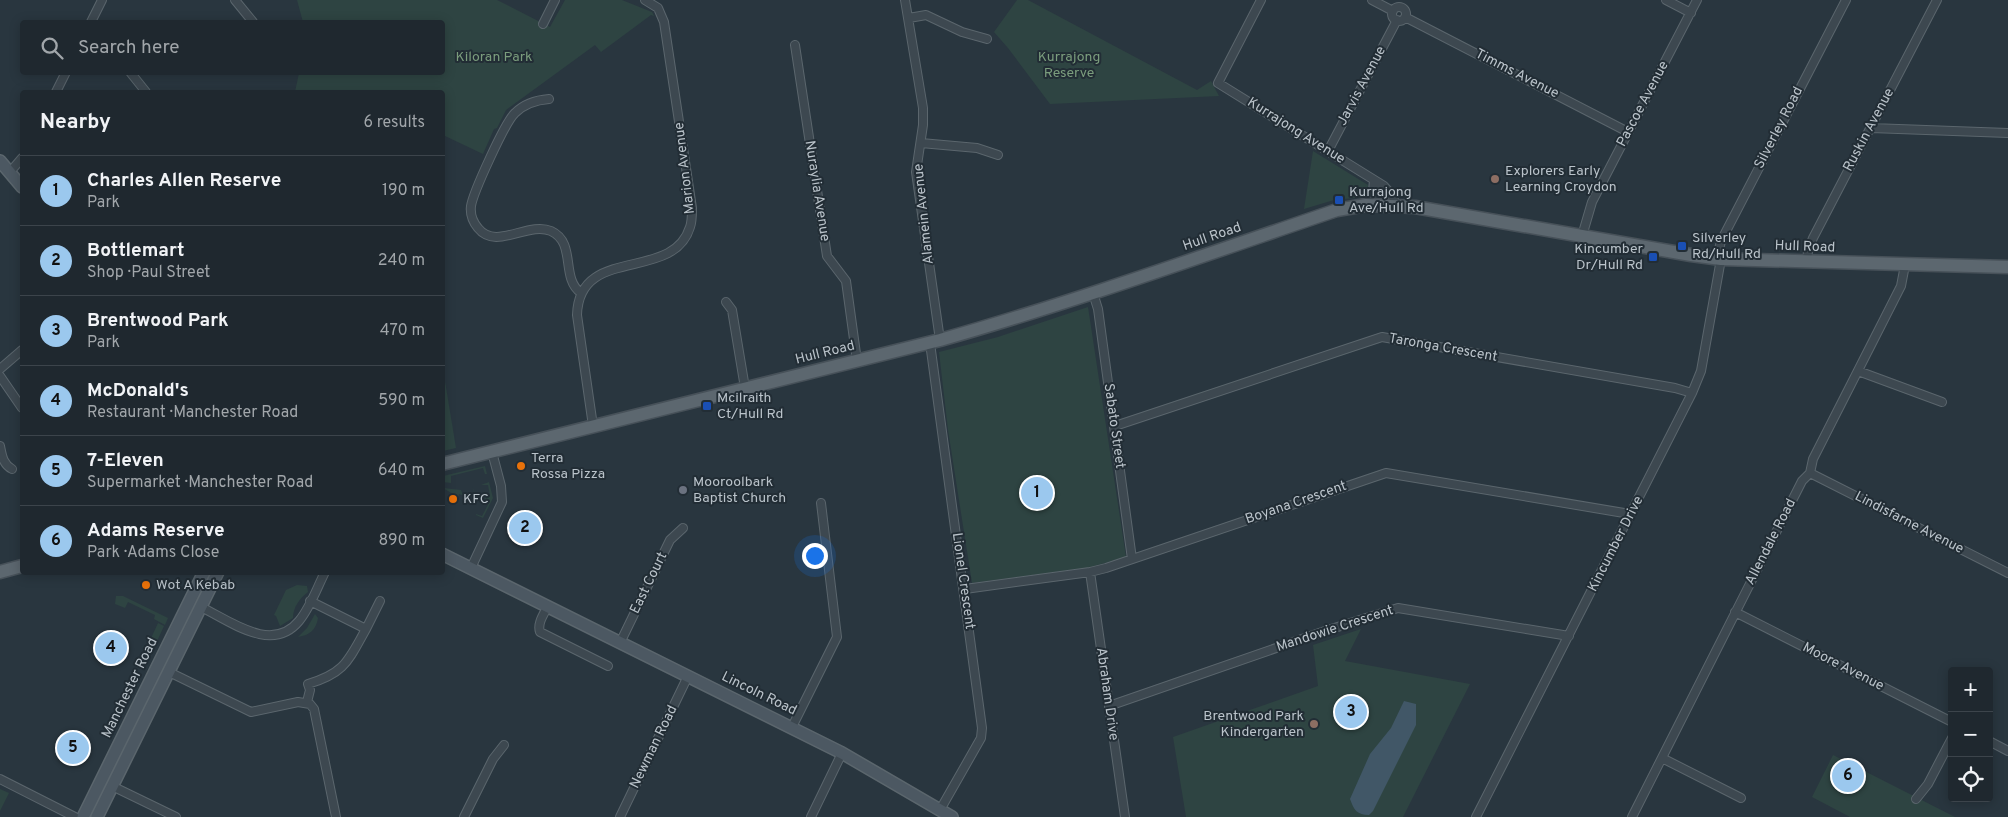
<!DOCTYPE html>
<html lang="en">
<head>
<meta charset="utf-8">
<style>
  body { margin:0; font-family:Overpass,sans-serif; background:#2c343b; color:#f1f3f6 }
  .controls { position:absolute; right:15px; bottom:15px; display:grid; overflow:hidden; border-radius:5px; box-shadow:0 2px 12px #0003 }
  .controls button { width:45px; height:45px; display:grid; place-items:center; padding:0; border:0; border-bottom:1px solid #3c444b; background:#1f282f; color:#f1f3f6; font:25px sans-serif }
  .you { position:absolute; left:814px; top:555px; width:18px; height:18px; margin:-12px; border:4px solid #fff; border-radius:50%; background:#1a73e8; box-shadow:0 0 0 8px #1a73e833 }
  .badge { display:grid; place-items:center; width:32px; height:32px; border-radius:50%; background:#9bc8ee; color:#111; font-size:16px; font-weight:700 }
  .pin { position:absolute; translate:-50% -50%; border:2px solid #fff; box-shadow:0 1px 5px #0006 }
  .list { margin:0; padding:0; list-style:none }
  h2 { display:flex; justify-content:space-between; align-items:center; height:65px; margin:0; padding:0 20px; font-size:21px }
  h2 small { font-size:16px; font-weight:400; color:#a1a6aa }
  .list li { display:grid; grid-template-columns:32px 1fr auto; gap:15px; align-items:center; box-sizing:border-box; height:70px; padding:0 20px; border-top:1px solid #3c444b }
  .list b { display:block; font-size:19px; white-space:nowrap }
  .list p { margin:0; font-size:16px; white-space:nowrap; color:#a1a6aa }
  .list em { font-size:16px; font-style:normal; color:#a1a6aa }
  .icon { flex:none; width:28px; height:28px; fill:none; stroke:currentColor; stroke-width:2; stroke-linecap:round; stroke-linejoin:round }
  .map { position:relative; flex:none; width:2008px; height:817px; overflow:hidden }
  .search { position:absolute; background:#1f282f; box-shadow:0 2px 12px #0003; left:20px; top:20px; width:425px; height:55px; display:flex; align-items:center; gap:12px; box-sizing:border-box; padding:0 18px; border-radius:5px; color:#a1a6aa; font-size:19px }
  .panel { position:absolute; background:#1f282f; box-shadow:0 2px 12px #0003; left:20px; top:90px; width:425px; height:485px; border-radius:5px }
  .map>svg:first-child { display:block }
  .green { fill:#2e4442 }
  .water { fill:#415767 }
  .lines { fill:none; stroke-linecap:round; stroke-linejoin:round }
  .street-casing { stroke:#5b666d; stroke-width:10 }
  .secondary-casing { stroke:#5b666d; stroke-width:14 }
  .primary-casing { stroke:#475159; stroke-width:15 }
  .street { stroke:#3d4850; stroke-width:8 }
  .secondary { stroke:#4c5862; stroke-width:11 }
  .primary { stroke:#5c676f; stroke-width:12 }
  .education-dot { fill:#8d6e63; stroke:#222d35; stroke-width:2 }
  .transit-dot { fill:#1a4fb4; stroke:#222d35; stroke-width:2 }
  .food-dot { fill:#e8710a; stroke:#222d35; stroke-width:2 }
  .worship-dot { fill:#6b7280; stroke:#222d35; stroke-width:2 }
  .labels { text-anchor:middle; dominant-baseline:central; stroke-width:4; stroke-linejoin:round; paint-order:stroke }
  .park-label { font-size:14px; fill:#7b9d7d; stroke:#222d35 }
  .street-label { font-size:14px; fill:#bac3ca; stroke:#222d35 }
  .poi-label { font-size:14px; fill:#bac3ca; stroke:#222d35; text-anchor:start }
</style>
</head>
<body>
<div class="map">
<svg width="2008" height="817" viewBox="0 0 2008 817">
  <rect width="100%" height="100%" fill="#29363f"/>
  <path class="green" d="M297 0H497L550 27 565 0H622L652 12 654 16 651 15 601 52 595 45 506 110 497 128 494 129 483 154 443 135 442 92H295L299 73 442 72V22H303Z
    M1017 0H1028L1197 90 1211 81 1219 96 1050 104 1008 48 994 32Z
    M1313 151 1368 185 1367 194 1364 197 1334 200 1304 209Z
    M1088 307 1126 557 1087 568 972 583 948 430 939 352 998 337Z
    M442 363 456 448 443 451H442Z
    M485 466 487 474H485L483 468 451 476V483L443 482V476Z
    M489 482 493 498 483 518 476 515V514L482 516 490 501 484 498 490 496 488 485H481Z
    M472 486 476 496 475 497 469 494 468 497 459 494 458 497 443 488 461 490 463 495 474 492Z
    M297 585 307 586 308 592C300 598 293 607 293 618L280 626 276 616 274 615 286 590Z
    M116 596H123L168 618 165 625 154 619 155 615 128 602 125 608 115 604Z
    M315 614 318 618C316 630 310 635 298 637L307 628Z
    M158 623 164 626 153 650 141 646 147 647Z
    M1361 629 1345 661 1470 684 1403 817H1186L1173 737 1318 686 1313 645Z
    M1833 755 1955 817H1850L1812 797Z
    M0 789 9 793 0 811Z"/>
  <path class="water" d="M1404 701 1416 704V725L1373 811 1369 815C1357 815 1354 810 1350 799L1370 754 1391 728Z"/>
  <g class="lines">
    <g class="street-casing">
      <path id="street" d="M235 0 253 22
        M905 0 923 108V125L916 172 940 340
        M1261 0 1218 83 1384 186 1392 195 1396 205
        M1372 0 1393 11
        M1666 0 1691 13
        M1392 14a7 7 0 1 1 14 0a7 7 0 1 1-14 0Z
        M1405 17 1628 132
        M909 18 926 15 962 32 987 39
        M91 22 102 0
        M543 24 555 0
        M795 45 827 256 846 281 857 361
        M130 72 146 92
        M56 92 66 72
        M549 99C536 100 524 104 515 113 505 122 473 193 471 206 470 214 473 222 478 228 496 251 528 221 551 231 577 243 560 278 581 293
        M1871 128 2008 133
        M921 143 977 148 998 155
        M1328 151 1397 20
        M10 172 22 158
        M1366 205 1373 191 1374 180
        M1582 236 1592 202 1697 0
        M1717 258 1721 241 1846 0
        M1807 262 1808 251 1813 238 1937 0
        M1093 293 1098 309 1132 559
        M726 302 732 310 745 388
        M930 343 982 728 981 738 940 810
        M0 369 22 350
        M1858 371 1942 402
        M0 376 22 408
        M593 426 577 315C579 244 673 283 690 227 692 222 692 214 692 208L664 22 658 8 645 0
        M1115 426 1382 337 1675 388 1692 393
        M0 446C2 456 3 464 12 469
        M1810 473 2008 573
        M471 568 502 502 501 486 492 452
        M1090 572 1125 817
        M965 589 1090 572 1106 568 1386 473 1630 514
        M548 606C544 614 537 623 540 632L608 666
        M201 607C230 621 272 654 299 621 310 608 317 588 325 572
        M1735 612 1952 722
        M366 629 380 601
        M620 643 670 540 683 528
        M169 672 251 712 298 702 310 704 314 709 336 817
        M307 702 310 690 308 684C345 673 348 661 366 629L310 601
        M1109 706 1328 630 1398 608 1569 636
        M792 727 837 637 821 503
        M1989 741 2008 751
        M1662 758 1741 798
        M0 779 75 817
        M112 786 176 817
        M1916 799 1928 784 1952 738
        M464 817 493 759 504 745
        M620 817 688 676
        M811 817 842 753
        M1476 817 1692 393 1701 371 1721 259
        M1632 817 1802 481 1810 473 1813 459 1901 286 1905 265"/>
    </g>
    <g class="secondary-casing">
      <path id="secondary" d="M0 161 22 187
        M442 554 842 753 952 817
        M83 817 204 572
        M97 817 218 572"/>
    </g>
    <g class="primary-casing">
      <path id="primary" d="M442 464 940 340C1074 302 1205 255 1337 210L1366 205 1415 207 1691 255 1721 259 2008 267
        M0 572 22 566"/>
    </g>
    <use href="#street" class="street"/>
    <use href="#secondary" class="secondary"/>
    <use href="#primary" class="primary"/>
  </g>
  <g class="education-dot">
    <circle cx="1495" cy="179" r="5"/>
    <circle cx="1314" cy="724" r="5"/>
  </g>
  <g class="transit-dot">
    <rect x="1334" y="195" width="10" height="10" rx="2.5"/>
    <rect x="1677" y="241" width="10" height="10" rx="2.5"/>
    <rect x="1648" y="252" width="10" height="10" rx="2.5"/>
    <rect x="702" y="401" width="10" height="10" rx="2.5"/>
  </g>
  <g class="food-dot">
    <circle cx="521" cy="466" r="5"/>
    <circle cx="453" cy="499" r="5"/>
    <circle cx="146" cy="585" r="5"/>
  </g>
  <circle class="worship-dot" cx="683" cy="490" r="5"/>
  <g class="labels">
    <g class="park-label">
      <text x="494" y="57">Kiloran Park</text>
      <text x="1069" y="57">Kurrajong<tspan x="1069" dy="16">Reserve</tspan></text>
    </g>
    <g class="street-label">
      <text transform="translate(1517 74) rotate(27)">Timms Avenue</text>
      <text transform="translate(1362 86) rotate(-62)">Jarvis Avenue</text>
      <text transform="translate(1643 104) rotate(-62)">Pascoe Avenue</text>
      <text transform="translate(1779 128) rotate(-63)">Silverley Road</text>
      <text transform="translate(1869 130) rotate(-62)">Ruskin Avenue</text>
      <text transform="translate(1296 131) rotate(32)">Kurrajong Avenue</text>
      <text transform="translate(685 168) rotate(-97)">Marion Avenue</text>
      <text transform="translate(817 191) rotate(81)">Nuraylia Avenue</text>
      <text transform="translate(924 214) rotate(-96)">Alamein Avenue</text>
      <text transform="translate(1212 237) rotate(-19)">Hull Road</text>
      <text transform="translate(1805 247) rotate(2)">Hull Road</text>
      <text transform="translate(1443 348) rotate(10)">Taronga Crescent</text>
      <text transform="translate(825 353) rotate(-14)">Hull Road</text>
      <text transform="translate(1114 426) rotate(82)">Sabato Street</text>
      <text transform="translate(1296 503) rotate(-19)">Boyana Crescent</text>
      <text transform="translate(1909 523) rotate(27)">Lindisfarne Avenue</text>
      <text transform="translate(1771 542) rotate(-63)">Allendale Road</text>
      <text transform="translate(1616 544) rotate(-63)">Kincumber Drive</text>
      <text transform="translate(963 581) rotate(82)">Lionel Crescent</text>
      <text transform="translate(649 583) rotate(-64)">East Court</text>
      <text transform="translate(1335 629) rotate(-18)">Mandowie Crescent</text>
      <text transform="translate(1843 667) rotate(27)">Moore Avenue</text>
      <text transform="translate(130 688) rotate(-64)">Manchester Road</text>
      <text transform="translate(759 694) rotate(26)">Lincoln Road</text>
      <text transform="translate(1107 694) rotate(82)">Abraham Drive</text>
      <text transform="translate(654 747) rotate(-64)">Newman Road</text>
    </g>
    <g class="poi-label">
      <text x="1505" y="171">Explorers Early<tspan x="1505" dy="16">Learning Croydon</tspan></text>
      <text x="1349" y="192">Kurrajong<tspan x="1349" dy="16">Ave/Hull Rd</tspan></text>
      <text x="1692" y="238">Silverley<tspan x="1692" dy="16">Rd/Hull Rd</tspan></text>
      <text x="1643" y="249" text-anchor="end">Kincumber<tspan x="1643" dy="16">Dr/Hull Rd</tspan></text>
      <text x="717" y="398">Mcilraith<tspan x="717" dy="16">Ct/Hull Rd</tspan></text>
      <text x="531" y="458">Terra<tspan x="531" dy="16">Rossa Pizza</tspan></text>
      <text x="693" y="482">Mooroolbark<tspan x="693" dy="16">Baptist Church</tspan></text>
      <text x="463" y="499">KFC</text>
      <text x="156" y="585">Wot A Kebab</text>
      <text x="1304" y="716" text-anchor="end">Brentwood Park<tspan x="1304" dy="16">Kindergarten</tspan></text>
    </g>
  </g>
</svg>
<div class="controls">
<button>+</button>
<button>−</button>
<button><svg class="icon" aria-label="locate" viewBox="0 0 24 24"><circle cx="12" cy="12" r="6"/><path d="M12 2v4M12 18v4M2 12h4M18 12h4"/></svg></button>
</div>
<div class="you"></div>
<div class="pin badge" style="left:1037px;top:493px">1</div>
<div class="pin badge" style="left:525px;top:528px">2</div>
<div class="pin badge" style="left:1351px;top:712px">3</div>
<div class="pin badge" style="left:111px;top:648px">4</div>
<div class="pin badge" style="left:73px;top:748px">5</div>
<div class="pin badge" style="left:1848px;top:776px">6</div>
<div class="search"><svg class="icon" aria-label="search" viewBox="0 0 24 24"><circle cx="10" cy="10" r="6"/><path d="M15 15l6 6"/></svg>Search here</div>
<section class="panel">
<h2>Nearby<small>6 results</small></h2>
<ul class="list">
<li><span class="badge">1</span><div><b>Charles Allen Reserve</b><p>Park</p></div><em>190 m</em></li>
<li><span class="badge">2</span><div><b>Bottlemart</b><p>Shop · Paul Street</p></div><em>240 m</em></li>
<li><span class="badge">3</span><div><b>Brentwood Park</b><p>Park</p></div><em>470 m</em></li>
<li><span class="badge">4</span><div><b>McDonald's</b><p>Restaurant · Manchester Road</p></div><em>590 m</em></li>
<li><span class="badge">5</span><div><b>7-Eleven</b><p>Supermarket · Manchester Road</p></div><em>640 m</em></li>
<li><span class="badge">6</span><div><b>Adams Reserve</b><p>Park · Adams Close</p></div><em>890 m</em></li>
</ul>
</section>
</div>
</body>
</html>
